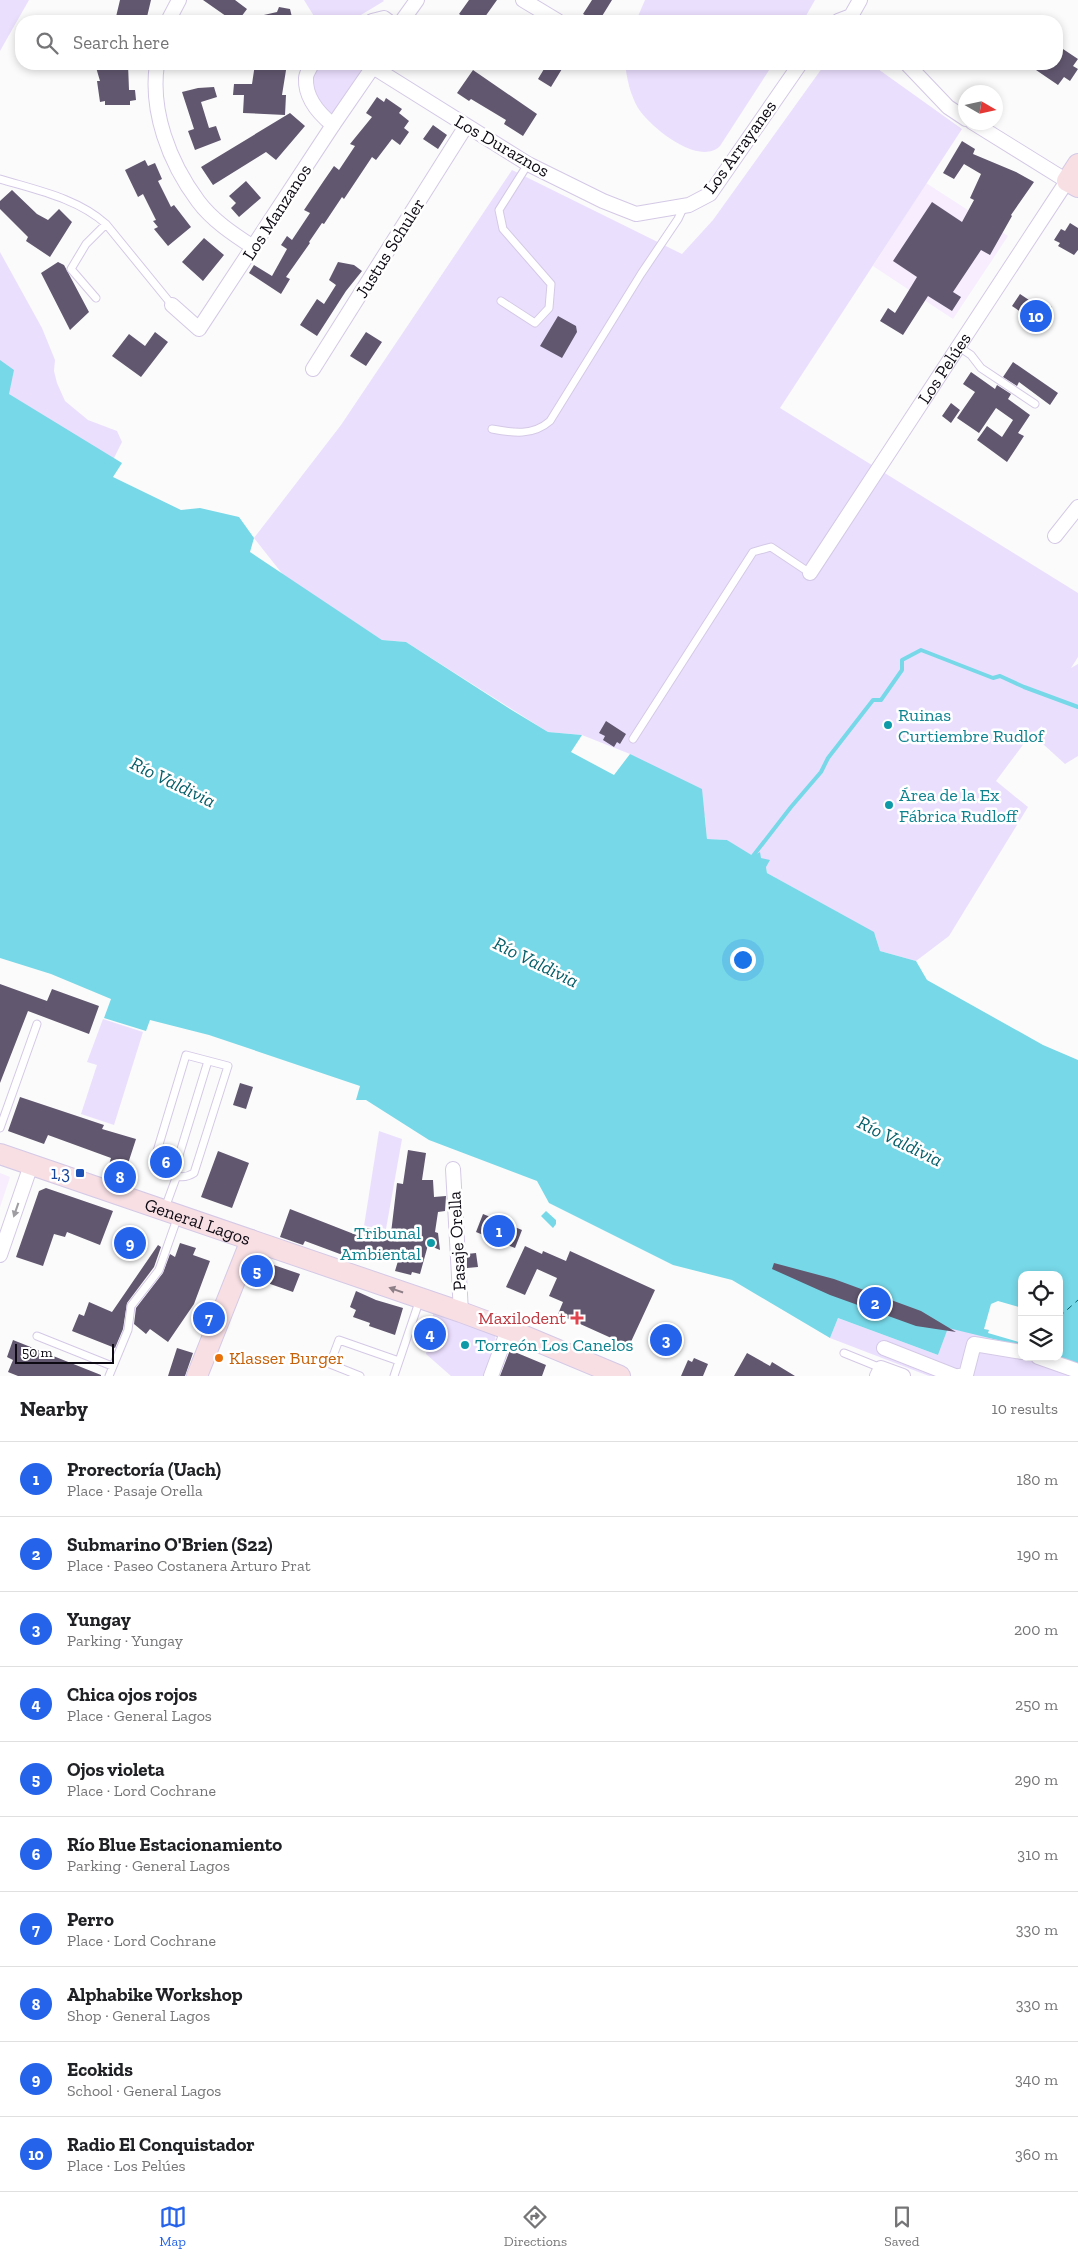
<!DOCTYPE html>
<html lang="en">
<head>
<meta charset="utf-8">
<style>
  body { margin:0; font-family:"Zilla Slab",serif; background:#f6f6f6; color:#202124 }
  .controls { position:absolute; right:15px; bottom:15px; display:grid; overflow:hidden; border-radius:10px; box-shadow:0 2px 8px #0003 }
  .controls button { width:45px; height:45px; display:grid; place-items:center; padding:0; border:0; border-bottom:1px solid #e0e0e0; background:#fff; color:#202124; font:25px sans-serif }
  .compass { position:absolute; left:958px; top:85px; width:45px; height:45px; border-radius:50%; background:#fff; box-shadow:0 2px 8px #0003; rotate:99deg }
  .scale { position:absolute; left:15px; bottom:12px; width:99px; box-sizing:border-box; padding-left:5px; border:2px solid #0e0a13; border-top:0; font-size:14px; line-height:18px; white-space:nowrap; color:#0e0a13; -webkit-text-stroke:4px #fff; paint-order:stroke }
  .you { position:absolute; left:742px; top:959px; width:18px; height:18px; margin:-12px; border:4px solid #fff; border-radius:50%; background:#1a73e8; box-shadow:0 0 0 8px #1a73e833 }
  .badge { display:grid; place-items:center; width:32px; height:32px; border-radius:50%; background:#2563eb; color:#fff; font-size:16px; font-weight:700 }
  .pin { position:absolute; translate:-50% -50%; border:2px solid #fff; box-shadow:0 1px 5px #0006 }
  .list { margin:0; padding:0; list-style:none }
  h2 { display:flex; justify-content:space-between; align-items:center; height:65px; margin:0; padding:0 20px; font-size:21px }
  h2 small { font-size:16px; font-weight:400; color:#757577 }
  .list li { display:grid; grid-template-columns:32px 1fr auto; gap:15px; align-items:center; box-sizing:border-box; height:75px; padding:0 20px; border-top:1px solid #e0e0e0 }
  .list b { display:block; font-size:19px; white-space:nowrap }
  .list p { margin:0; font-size:16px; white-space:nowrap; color:#757577 }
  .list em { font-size:16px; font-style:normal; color:#757577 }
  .icon { flex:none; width:28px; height:28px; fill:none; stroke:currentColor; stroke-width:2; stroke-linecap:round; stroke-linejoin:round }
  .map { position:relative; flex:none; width:1078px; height:1376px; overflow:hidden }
  .search { position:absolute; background:#fff; box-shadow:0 2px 8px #0003; left:15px; right:15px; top:15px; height:55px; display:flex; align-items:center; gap:12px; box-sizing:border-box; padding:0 18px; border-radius:20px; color:#757577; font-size:19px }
  .sheet { height:815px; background:#fff }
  nav { display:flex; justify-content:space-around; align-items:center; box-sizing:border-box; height:70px; border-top:1px solid #e0e0e0; background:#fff; font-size:14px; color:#757577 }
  nav a { display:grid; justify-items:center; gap:2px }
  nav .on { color:#2563eb }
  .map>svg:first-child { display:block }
  .education { fill:#f7edfe }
  .green { fill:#ebdffe }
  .water { fill:#77d8e8 }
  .pier { fill:#fbfbfb }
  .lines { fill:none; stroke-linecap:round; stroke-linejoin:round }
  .stream { stroke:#77d8e8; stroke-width:4 }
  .ferry { stroke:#065e69; stroke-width:1; stroke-dasharray:6 5; stroke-linecap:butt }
  .building { fill:#61576f }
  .lane-casing { stroke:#d4c9e6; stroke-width:9 }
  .street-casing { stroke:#d4c9e6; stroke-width:16 }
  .secondary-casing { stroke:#d4c9e6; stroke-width:22 }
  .lane { stroke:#fff; stroke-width:7 }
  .street { stroke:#fff; stroke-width:14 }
  .secondary { stroke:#f7dfe4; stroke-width:20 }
  .oneway { fill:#9f9da1 }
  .oneway2 { fill:#8e7f86 }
  .culture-dot { fill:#0f9aa8; stroke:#fff; stroke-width:2 }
  .transit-dot { fill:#1a4fb4; stroke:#fff; stroke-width:2 }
  .health-dot { fill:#e0444e; stroke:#fff; stroke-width:2 }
  .food-dot { fill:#e8710a; stroke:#fff; stroke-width:2 }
  .labels { text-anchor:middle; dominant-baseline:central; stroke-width:5; stroke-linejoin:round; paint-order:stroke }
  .street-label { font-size:18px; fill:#0e0a13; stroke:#fff }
  .culture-label { font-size:18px; fill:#0d838f; stroke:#fff; text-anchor:start }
  .transit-label { font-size:18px; fill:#164399; stroke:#fff; text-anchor:end }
  .health-label { font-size:18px; fill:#be3a42; stroke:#fff; text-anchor:end }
  .food-label { font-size:18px; fill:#c56008; stroke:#fff; text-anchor:start }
  .water-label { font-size:19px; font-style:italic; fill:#065e69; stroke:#fff }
</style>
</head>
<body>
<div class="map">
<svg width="1078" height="1376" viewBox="0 0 1078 1376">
  <rect width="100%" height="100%" fill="#fbfbfb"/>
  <path class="education" d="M926 183 1008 236 953 319 873 266Z
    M0 1173 10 1177 0 1207Z
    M124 1227 145 1235 137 1259 116 1251Z"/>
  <path class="green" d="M0 0H29L0 51Z
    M304 0H383L384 1 351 21H317Z
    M645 0H815L803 21H636Z
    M316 64H365L332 116C315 98 303 88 316 64Z
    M625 64H773L720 146C699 167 650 127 638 108 630 94 627 79 625 64Z
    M825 64H871L962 129 780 408 1078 593V657L1071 668 1078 664V756L1065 764 1043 744 1042 726 1028 738 996 781 1028 807 949 936 916 961 880 951 875 935 853 921 767 873 766 867 727 840 707 839 705 816 630 754 582 735 548 732 406 642 382 640 284 576 254 538 341 425 512 170 682 254 713 220Z
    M0 252 42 328 55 360 54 371 57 383 65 401 88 420 117 431 122 442 112 462 0 402Z
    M103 1019 143 1032 114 1125 81 1114 97 1065 87 1062Z
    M379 1131 402 1139 386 1229 364 1226Z
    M434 1309 492 1330C502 1344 490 1362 485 1376H451L426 1354Z
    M838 1318 938 1355 948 1327 1022 1346V1357H1049L1078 1376H929L830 1338Z"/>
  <path class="water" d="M0 360 14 370 9 394 122 463 113 477 181 510 200 508 239 517 254 538 250 552 382 640 406 642 510 709 548 732 582 735 571 752 614 775 630 754 702 789 707 839 727 840 753 856 760 852 761 858 770 860 766 867 767 873 874 932 880 951 916 961 927 980 1043 1045 1078 1060V1367L1059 1357V1275H1022V1346L948 1328 938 1355 838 1318 830 1338 732 1280 673 1265 549 1203 537 1181 429 1140 366 1100H356L360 1086 209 1035 150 1020 146 1031 104 1018 111 999 51 974 0 958Z
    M546 1211 556 1220V1224L553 1228 541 1216Z"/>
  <path class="pier" d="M998 1301 1022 1308V1343L988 1333 989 1330 984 1329 991 1304Z"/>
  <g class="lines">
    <path class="stream" d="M753 856 791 807 821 772 828 758 873 700H881L902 670V660L921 650 993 678 1000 676 1024 687 1078 707"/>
    <path class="ferry" d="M1059 1317 1078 1300"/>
  </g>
  <path class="building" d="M120 0H151L146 21H115Z
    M203 0H235L247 9 238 21H233Z
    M469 0H497L482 21H470L459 14Z
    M592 0H612L599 21H595L583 14Z
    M279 7 290 9 293 21H255V17L277 12Z
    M1057 45 1078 59 1073 66 1078 69 1070 81 1064 77 1058 85 1036 70 1040 64H1057Z
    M95 64H128L129 90H135L136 100 130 101V105H105V101L100 102 97 81H100Z
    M255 64H287L282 95H286L285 115 243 113 244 95H233L234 84H252Z
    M547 64H565L551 87 538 79Z
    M473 70 537 114 523 136 504 124 506 120 471 99 469 101 457 93Z
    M214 87 217 97 201 102 209 128 216 126 221 140 195 150 188 131 194 129 182 92 198 88Z
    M377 97 384 102 386 98 402 109 399 113 409 121 404 128 409 132 400 145 392 139 376 160 372 157 344 199 342 197 324 224 322 223 309 242 310 243 286 277 290 279 281 294 249 273 254 265 272 276 287 249 281 245 287 236 292 240 310 213 304 210 325 179 334 166 339 170 355 146 350 144 372 117 366 113Z
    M290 113 305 126 276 160 266 152 213 185 201 167Z
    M433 125 447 135 438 149 423 139Z
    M962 141 975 149 973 154 1016 172 1034 182 1011 215 1012 216 990 255 981 250 953 292 961 297 952 311 928 296 903 335 880 321 888 308 895 313 917 277 893 261 932 202 962 222 974 200 970 198 981 174 964 164 954 179 943 173Z
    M145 160 148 166 155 163 162 179 158 181 171 207 174 205 191 227 168 246 154 229 158 227 153 221 156 220 143 194 138 197 125 170Z
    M246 181 261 198 239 217 231 208 236 203 229 196Z
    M12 190 37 214 48 220 59 209 72 222 50 257 26 241 28 237 0 209V201Z
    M1070 223 1078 228V250L1074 255 1058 246 1060 243 1054 240 1061 229 1065 231Z
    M204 238 224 255 203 281 182 262Z
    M58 262 64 265 89 312 70 330 41 273Z
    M338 262 354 265 362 271 346 291 317 336 300 325 317 299 324 304 336 285 329 280Z
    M1020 294 1038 306 1042 300 1052 307 1040 325 1012 306Z
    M558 316 576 326 577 332 562 358 540 346Z
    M155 332 168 342 141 377 112 356 129 334 145 346Z
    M366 332 382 342 366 366 350 356Z
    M1013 362 1058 393 1050 405 1019 382 1017 386 1003 377Z
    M971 372 995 389 997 385 1011 394 1008 399 1030 415 1018 433 1024 436 1007 462 977 440 987 426 1002 437 1013 420 996 408 979 433 957 418 975 392 963 384Z
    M951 403 960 410 951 423 942 416Z
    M606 721 626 734 620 744 617 742 614 747 603 740 605 736 599 733Z
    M0 984 47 1001 52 989 99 1006 89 1034 28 1011 0 1083Z
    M240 1083 253 1087 246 1109 233 1105Z
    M20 1097 104 1125 102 1129 136 1139 123 1179 106 1174 111 1158 48 1135 44 1144 8 1131Z
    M408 1150 426 1153 422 1180H433L434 1197 446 1196 445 1211 438 1212 435 1232 438 1233 440 1250 428 1245 420 1274 412 1272 411 1275 395 1271 398 1261 349 1252 348 1257 305 1241 303 1245 280 1237 290 1209 364 1238 366 1228 391 1233 397 1183 403 1184Z
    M218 1151 249 1163 232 1208 201 1197Z
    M46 1188 113 1211 100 1245 67 1232 65 1237 54 1234 43 1266 16 1257 39 1191Z
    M483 1214 522 1230 515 1248 476 1232Z
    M180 1243 196 1248 193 1255 210 1261 194 1304 168 1342 150 1329 146 1334 134 1324 136 1308 163 1273 170 1254 175 1257Z
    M158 1245 161 1247 154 1267 127 1303 123 1329 115 1348 72 1331 79 1314 84 1316 89 1302 112 1312Z
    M525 1246 542 1254 543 1251 566 1261 570 1251 655 1290 629 1346 558 1314 563 1302 549 1296 557 1278 537 1269 525 1295 506 1287Z
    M476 1253 478 1267 467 1268V1254Z
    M262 1261 300 1274 293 1292 256 1279Z
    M774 1263 834 1279 921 1311 956 1332 916 1326 830 1295 772 1269Z
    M356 1291 376 1300 403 1308 395 1335 369 1326 370 1323 353 1317 356 1310 350 1307Z
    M13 1340 101 1375V1376H18L8 1372 13 1360 7 1357Z
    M177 1348 193 1353 185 1376H168Z
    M510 1350 546 1365 542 1376H500Z
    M747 1353 770 1366 772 1362 795 1376H734Z
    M694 1358 708 1364 703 1376H681L688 1360 692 1362Z"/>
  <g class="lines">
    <g class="lane-casing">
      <path id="lane" d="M0 179C36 190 77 198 106 224
        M96 298 71 269 86 244 106 224 172 305
        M501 301 535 323 549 308 551 284 503 229 499 210 528 164
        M959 347 971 355 981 368 1035 404
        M492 429C513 433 533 436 550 421L641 274 678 219 684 206
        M633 739 753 552 771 547 810 573
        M186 1055 228 1066 194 1173C178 1183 168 1171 154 1161Z
        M0 1128 37 1024
        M173 1175 208 1061
        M165 1208 176 1178
        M37 1336 112 1366
        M844 1353 881 1368
        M109 1376 128 1330 131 1306 159 1270 178 1216
        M360 1376 330 1364 339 1340 399 1361
        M394 1376 420 1299"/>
    </g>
    <g class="street-casing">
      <g id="street">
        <path d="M523 0 558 21"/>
        <path d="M168 21 179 0"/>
        <path d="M372 21 384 18 388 21"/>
        <path d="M402 21 417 0"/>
        <path d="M838 21 851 16 860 0"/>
        <path d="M157 64C150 111 169 162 198 201 212 220 233 234 253 247"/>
        <path d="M312 64C310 68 306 74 306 78 305 98 318 113 333 125"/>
        <path d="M907 64 948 107 966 119"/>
        <path d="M373 67 528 164 603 201 636 214 689 205 710 194 800 64"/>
        <path d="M172 305 199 329 333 125 375 64"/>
        <path d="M313 369 466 126"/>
        <path d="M1055 536 1078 507"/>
        <path id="s1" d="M810 573 1067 181 972 122"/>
        <path d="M453 1169 461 1312"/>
        <path d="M0 1255 31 1165"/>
        <path d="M884 1348 955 1376"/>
        <path d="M1038 1357 1078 1371"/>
        <path d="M491 1376 508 1330"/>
        <path d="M877 1376 881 1368 903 1376"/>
        <path d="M959 1376 966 1375 974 1344 1022 1352"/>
      </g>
    </g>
    <g class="secondary-casing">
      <g id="secondary">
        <path d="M1078 164 1067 181 1078 187"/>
        <path id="s2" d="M0 1154 461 1312 515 1332 620 1376"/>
        <path d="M197 1376 251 1240"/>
      </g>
    </g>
    <use href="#lane" class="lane"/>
    <use href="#street" class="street"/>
    <use href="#secondary" class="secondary"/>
  </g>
  <defs><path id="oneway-solid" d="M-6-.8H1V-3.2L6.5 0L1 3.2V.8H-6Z" transform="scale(1.25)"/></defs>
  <use class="oneway" href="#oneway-solid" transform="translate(16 1210) rotate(109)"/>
  <use class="oneway2" href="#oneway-solid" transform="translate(396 1290) rotate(-161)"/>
  <g class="culture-dot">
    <circle cx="888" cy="725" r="5"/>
    <circle cx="889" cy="805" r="5"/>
    <circle cx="431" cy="1243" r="5"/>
    <circle cx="465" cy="1345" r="5"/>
  </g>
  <rect class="transit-dot" x="75" y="1168" width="10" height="10" rx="2.5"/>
  <path class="health-dot" d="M574.5 1310.5h5v5h5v5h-5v5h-5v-5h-5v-5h5z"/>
  <circle class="food-dot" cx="219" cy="1358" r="5"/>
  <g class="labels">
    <g class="street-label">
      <text transform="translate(502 146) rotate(30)">Los Duraznos</text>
      <text transform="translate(740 147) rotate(-54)">Los Arrayanes</text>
      <text transform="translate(277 212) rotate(-57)">Los Manzanos</text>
      <text transform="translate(390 248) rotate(-58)">Justus Schuler</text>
      <text stroke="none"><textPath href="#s1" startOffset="245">Los Pelúes</textPath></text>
      <text stroke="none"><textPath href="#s2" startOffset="209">General Lagos</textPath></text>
      <text transform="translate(457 1241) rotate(-93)">Pasaje Orella</text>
    </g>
    <g class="culture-label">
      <text x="898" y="715">Ruinas<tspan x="898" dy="21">Curtiembre Rudlof</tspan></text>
      <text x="899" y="795">Área de la Ex<tspan x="899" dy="21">Fábrica Rudloff</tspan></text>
      <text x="421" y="1233" text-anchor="end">Tribunal<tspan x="421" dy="21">Ambiental</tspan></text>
      <text x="475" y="1345">Torreón Los Canelos</text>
    </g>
    <g class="transit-label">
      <text x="70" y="1173">1,3</text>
    </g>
    <g class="health-label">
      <text x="566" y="1318">Maxilodent</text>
    </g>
    <g class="food-label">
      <text x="229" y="1358">Klasser Burger</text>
    </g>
    <g class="water-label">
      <text transform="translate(173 782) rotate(26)">Río Valdivia</text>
      <text transform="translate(536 962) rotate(26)">Río Valdivia</text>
      <text transform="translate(900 1141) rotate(26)">Río Valdivia</text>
    </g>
  </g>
</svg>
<div class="controls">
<button><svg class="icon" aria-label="locate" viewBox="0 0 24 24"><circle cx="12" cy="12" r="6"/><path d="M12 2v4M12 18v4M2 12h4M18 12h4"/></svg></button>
<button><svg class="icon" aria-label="layers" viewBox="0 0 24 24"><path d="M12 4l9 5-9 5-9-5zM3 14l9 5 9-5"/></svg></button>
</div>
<svg class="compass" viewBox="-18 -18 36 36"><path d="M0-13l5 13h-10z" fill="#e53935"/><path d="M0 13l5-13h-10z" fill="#757577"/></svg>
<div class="scale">50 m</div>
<div class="you"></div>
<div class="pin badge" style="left:499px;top:1231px">1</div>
<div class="pin badge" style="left:875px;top:1303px">2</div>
<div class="pin badge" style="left:666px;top:1340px">3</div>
<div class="pin badge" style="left:430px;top:1334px">4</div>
<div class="pin badge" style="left:257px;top:1271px">5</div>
<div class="pin badge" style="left:166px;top:1162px">6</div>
<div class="pin badge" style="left:209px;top:1318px">7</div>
<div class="pin badge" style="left:120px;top:1177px">8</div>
<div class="pin badge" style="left:130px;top:1243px">9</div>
<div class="pin badge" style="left:1036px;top:316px">10</div>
<div class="search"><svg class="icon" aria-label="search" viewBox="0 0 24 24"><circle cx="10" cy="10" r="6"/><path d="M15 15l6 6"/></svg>Search here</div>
</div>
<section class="sheet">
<h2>Nearby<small>10 results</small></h2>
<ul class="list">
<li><span class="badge">1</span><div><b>Prorectoría (Uach)</b><p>Place · Pasaje Orella</p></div><em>180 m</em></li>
<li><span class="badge">2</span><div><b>Submarino O'Brien (S22)</b><p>Place · Paseo Costanera Arturo Prat</p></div><em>190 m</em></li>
<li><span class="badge">3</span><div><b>Yungay</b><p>Parking · Yungay</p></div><em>200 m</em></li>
<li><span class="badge">4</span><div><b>Chica ojos rojos</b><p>Place · General Lagos</p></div><em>250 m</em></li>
<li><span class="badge">5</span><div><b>Ojos violeta</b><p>Place · Lord Cochrane</p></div><em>290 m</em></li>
<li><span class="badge">6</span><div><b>Río Blue Estacionamiento</b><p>Parking · General Lagos</p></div><em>310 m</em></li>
<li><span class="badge">7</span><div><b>Perro</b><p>Place · Lord Cochrane</p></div><em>330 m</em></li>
<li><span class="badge">8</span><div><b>Alphabike Workshop</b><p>Shop · General Lagos</p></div><em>330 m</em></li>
<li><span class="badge">9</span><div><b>Ecokids</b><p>School · General Lagos</p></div><em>340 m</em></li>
<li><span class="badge">10</span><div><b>Radio El Conquistador</b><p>Place · Los Pelúes</p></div><em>360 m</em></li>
</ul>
</section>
<nav>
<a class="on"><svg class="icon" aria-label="map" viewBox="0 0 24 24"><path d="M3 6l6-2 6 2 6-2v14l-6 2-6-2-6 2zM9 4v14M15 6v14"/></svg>Map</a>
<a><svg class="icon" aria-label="directions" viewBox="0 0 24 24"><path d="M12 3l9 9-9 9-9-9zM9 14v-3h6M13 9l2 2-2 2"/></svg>Directions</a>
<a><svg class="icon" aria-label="saved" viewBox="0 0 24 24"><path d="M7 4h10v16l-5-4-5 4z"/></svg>Saved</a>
</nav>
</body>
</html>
